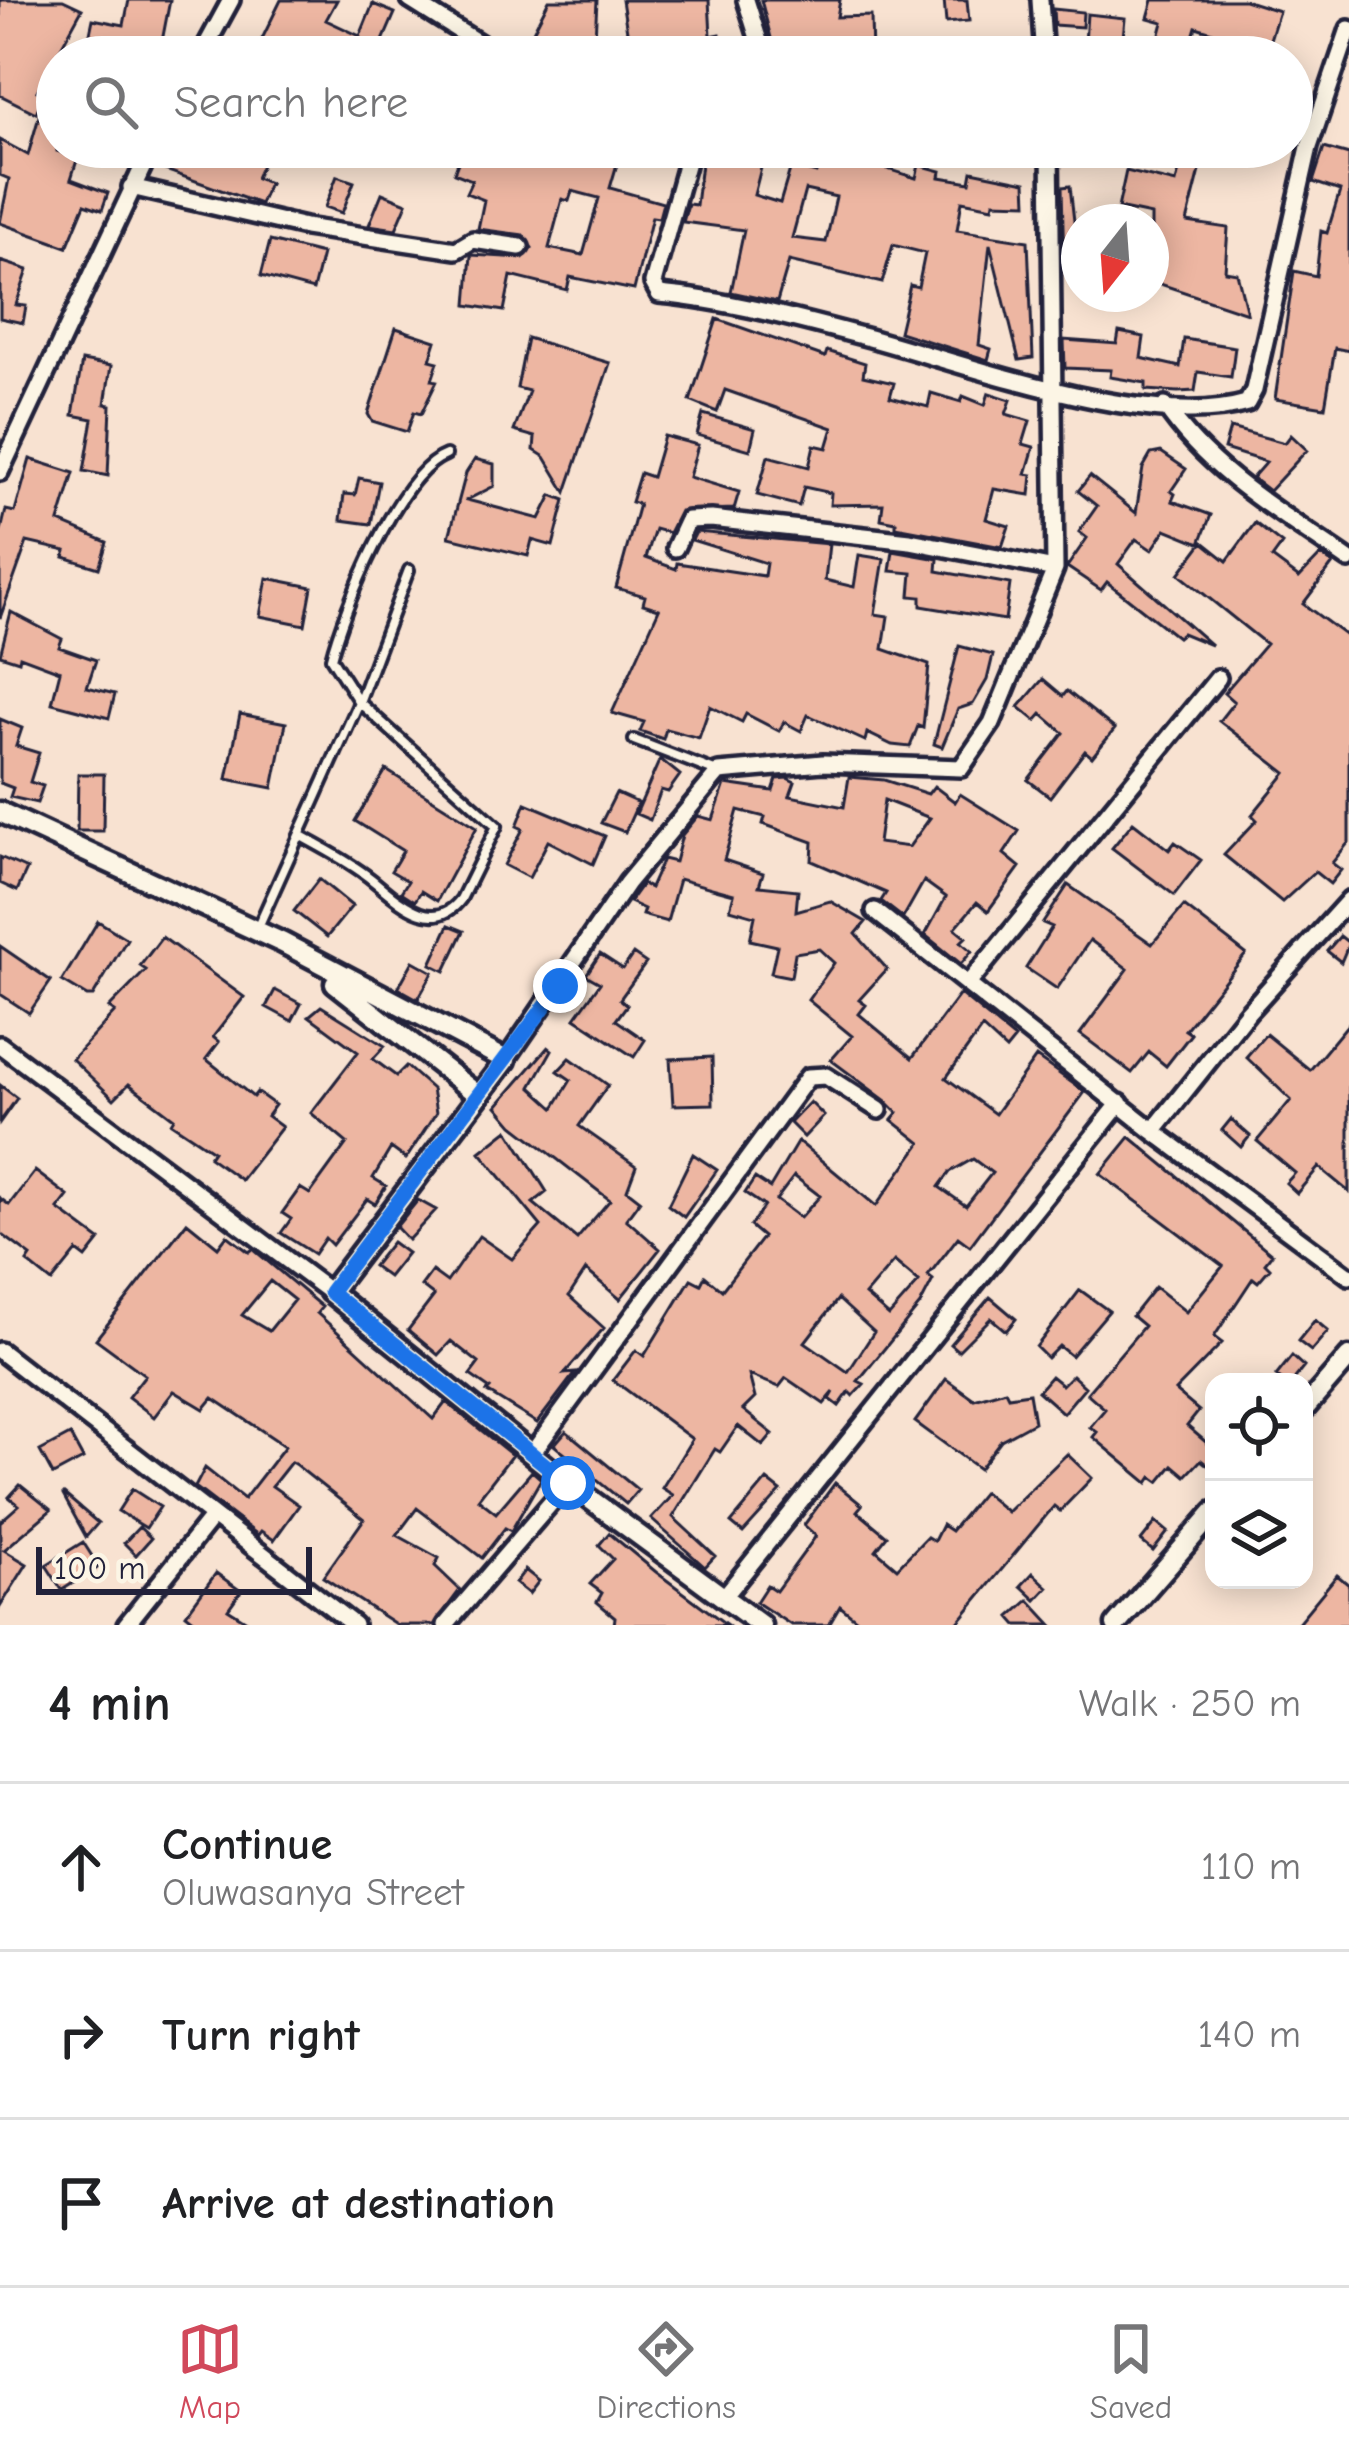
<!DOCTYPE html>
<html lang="en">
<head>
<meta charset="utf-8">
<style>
  body { margin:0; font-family:"Comic Neue",sans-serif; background:#f2f2f2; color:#202124 }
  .controls { position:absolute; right:36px; bottom:36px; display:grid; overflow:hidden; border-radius:24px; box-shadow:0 6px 30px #0003 }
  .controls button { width:108px; height:108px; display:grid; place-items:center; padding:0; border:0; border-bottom:3px solid #e0e0e0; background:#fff; color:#202124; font:60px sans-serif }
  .compass { position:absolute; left:1061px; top:204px; width:108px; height:108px; border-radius:50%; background:#fff; box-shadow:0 6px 30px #0003; rotate:197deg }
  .scale { position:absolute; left:36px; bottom:30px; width:276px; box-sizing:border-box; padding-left:12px; border:6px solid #22223b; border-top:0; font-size:33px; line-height:42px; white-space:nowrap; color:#22223b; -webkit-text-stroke:9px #fcf5e5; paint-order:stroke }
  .stop { position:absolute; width:36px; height:36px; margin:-27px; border:9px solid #1a73e8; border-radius:50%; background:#fff }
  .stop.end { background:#1a73e8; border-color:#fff; box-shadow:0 3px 12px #0008 }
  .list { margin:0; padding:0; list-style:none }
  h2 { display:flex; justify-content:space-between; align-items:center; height:156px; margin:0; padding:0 48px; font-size:51px }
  h2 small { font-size:39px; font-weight:400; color:#757577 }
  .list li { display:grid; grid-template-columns:78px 1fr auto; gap:36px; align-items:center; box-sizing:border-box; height:168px; padding:0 48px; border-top:3px solid #e0e0e0 }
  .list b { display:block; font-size:45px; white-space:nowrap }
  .list p { margin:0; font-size:39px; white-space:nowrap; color:#757577 }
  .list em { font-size:39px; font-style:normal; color:#757577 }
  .icon { flex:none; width:66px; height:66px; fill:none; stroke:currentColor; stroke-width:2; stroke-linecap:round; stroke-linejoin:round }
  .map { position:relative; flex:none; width:1349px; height:1625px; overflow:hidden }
  .search { position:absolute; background:#fff; box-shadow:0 6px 30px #0003; left:36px; right:36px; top:36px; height:132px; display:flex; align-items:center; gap:30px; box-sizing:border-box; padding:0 42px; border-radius:66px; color:#757577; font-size:45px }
  .sheet { height:660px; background:#fff }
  nav { display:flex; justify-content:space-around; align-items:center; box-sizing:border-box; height:168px; border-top:3px solid #e0e0e0; background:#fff; font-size:33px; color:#757577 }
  nav a { display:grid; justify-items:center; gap:6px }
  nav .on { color:#d1495b }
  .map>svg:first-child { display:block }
  .building { fill:#edb6a2; stroke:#22223b; stroke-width:3; fill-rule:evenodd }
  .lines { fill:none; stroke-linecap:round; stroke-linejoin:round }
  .service-casing { stroke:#22223b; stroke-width:16 }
  .minor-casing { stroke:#22223b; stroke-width:24 }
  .tertiary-casing { stroke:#22223b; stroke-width:27 }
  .service { stroke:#fcf5e5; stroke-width:8 }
  .minor { stroke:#fcf5e5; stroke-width:15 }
  .tertiary { stroke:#fcf5e5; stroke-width:18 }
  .route { stroke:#1a73e8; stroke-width:15 }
</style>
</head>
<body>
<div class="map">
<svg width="1349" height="1625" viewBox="0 0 1349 1625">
  <rect width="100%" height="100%" fill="#f8e2d1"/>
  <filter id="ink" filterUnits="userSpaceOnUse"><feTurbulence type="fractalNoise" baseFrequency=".00833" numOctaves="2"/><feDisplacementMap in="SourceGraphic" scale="24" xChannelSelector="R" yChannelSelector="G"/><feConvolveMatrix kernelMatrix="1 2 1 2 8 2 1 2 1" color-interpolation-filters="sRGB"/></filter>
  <g filter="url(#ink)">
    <path class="building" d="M0 0H63L82 9 37 91 44 94 36 113 0 95Z
      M129 0H170L159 57 86 52 93 19 124 25Z
      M281 0H337L326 20 360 36 373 4 395 13 376 57H280L258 47Z
      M549 0H597L594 57H546L547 51 528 41Z
      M622 0H709L711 36 720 34 723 57H631Z
      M761 0H840L837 17 871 16 872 57H776Z
      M944 0H967L969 21 946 23Z
      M1153 0H1244L1279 11 1267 49 1196 27 1187 57H1154L1163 22 1148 18Z
      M1053 9 1083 12 1082 27 1054 25Z
      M1087 14 1125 18 1121 57H1084Z
      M42 106 57 109V151L78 157 71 179 108 193 102 210 85 204 67 247 0 223 9 179 0 175V140L28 155Z
      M175 147H270L256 178 269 183 260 204 165 170Z
      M464 147H622L610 188 663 203 659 218 652 217 634 290 570 277 567 290 511 276 504 311 467 305 471 255 523 258 532 248 523 235 478 229 484 200 466 193 472 180 454 173ZM572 191 599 198 583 255 549 248 562 199 569 201Z
      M703 147H739L764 156 754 195 780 203 791 166 816 173 821 159 868 168 869 163 916 178 919 165 941 171 940 177 970 182 972 171 1026 182 1027 203 994 202 993 207 962 201 957 230 1028 241 1033 358 1019 360 990 244 979 345 991 349 988 360 899 332 910 285 918 287 925 253 893 245 882 283 789 261 777 302 731 292 744 230 683 222 688 204 696 205ZM805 190 836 197 826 242 792 238Z
      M1324 148 1349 155V351L1335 348 1325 407 1275 399 1294 271 1316 276 1321 231 1327 233 1340 191 1313 182Z
      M1183 154 1203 159 1187 222 1228 228 1225 271 1237 273 1247 313 1151 281V215L1118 208 1126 171 1176 183Z
      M337 176 354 182 342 213 325 207Z
      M1070 186 1079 265 1064 266 1062 187Z
      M382 193 407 203 396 229 369 225Z
      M270 241 322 254 313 290 261 276Z
      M0 261 28 270 16 305 26 306 23 323 0 318Z
      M717 319 825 357 827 351 865 363 863 376 894 383 890 397 928 407 931 393 961 402 963 396 985 405 989 393 1011 400 1006 414 1030 421 1023 444 1034 447 1026 474 1032 475 1030 495 994 489 986 519 1009 526 1002 547 896 527V522L881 519 883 504 830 505 831 493 804 487 799 506 757 495 768 456 809 467 814 445 827 448 833 428 725 390 717 412 690 401Z
      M396 328 436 341 430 360 438 362 432 380 437 381 421 414 414 412 407 432 372 421 368 414Z
      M1119 332 1144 337 1141 358 1180 367 1184 339 1235 347 1231 377 1198 372 1195 391 1178 392 1146 390V383L1110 377 1111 370 1065 368 1064 340 1117 344Z
      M527 338 610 363 566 492 545 457 534 450 535 437 514 431 529 391 517 388Z
      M82 361 111 366 105 404 111 405 108 476 84 471 93 419 73 415Z
      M703 414 755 429 750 450 697 435Z
      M1230 428 1285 443 1291 435 1307 450 1269 491 1252 478 1266 462 1224 449Z
      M664 436 698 445 689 477 739 492 734 509 680 511 669 533 655 529 646 558 676 569 677 563 764 576 766 563 692 540 696 532 829 544 825 580 854 587 859 555 884 559 875 614 888 616 883 649 929 665 923 728 918 726 910 747 892 745 867 733 865 741 808 715 801 731 784 722 779 731 746 714 742 722 710 706 699 738 666 729 663 739 640 731 644 722 612 713 659 609 643 604 645 596 616 588 639 504 631 502 640 473 652 477Z
      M1161 452 1186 469 1171 491 1175 494 1172 501 1211 515 1200 543 1166 529 1152 550 1136 539 1118 564 1211 645 1182 633 1177 637 1107 582 1101 590 1067 567 1087 538 1079 532 1097 506 1078 491 1090 476 1136 513 1143 468 1151 454Z
      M30 459 74 473 59 522 107 542 99 568 64 557 66 551 27 542 0 618V535L6 510 15 512Z
      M475 459 494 464V486L467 500 540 519 552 495 565 500 553 546 532 540 528 556 449 537 466 473Z
      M359 478 379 482 371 524 341 520 344 494 355 495Z
      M1255 523 1282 544 1272 558 1299 578 1321 555 1333 564 1303 604 1349 638V842L1332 863 1341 870 1330 884 1315 872 1282 902 1224 855 1257 820 1252 815 1286 773 1219 721 1234 702 1224 693 1266 644 1179 574 1203 542 1227 561Z
      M893 551 938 559 937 571 1010 584 1005 620 921 606V597L910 596 912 573 890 571Z
      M267 578 312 587 305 625 260 616Z
      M11 612 62 639 59 647 96 660 87 687 115 694 109 718 52 703 60 671 20 656 19 661 0 655Z
      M959 646 993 655 987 680 973 704 958 709 942 747 934 744Z
      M1043 679 1063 696 1067 691 1115 729 1092 757 1085 751 1050 797 1028 780 1064 733 1042 714 1036 721 1019 707Z
      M240 714 286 723 273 788 227 779Z
      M0 719 22 728 16 746 39 753 30 782 43 786 37 803 10 797 13 788 0 783Z
      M660 759 680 775 668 792 661 790 650 820 636 814Z
      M386 770 477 827 437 901 421 891 415 901 401 892 408 881 391 871 403 851 355 821Z
      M78 774H104L103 831H77Z
      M849 777 884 780 928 794 934 786 955 802 960 794 1019 831 1004 854 1020 867 988 911 977 902 955 928 966 937 961 942 972 951 961 964 925 935 946 897 924 881 903 918 881 901 886 893 812 861 813 842 763 824 765 817 738 810 724 860 763 873 759 886 798 890 796 911 830 901 866 922 856 934 887 969 859 1000 866 1005 859 1014 912 1058 960 994 1015 1039 1006 1050 982 1028 946 1078 995 1114 1036 1057 1085 1092 970 1246 958 1237 928 1276 933 1280 920 1305 858 1381 864 1384 853 1396 849 1392 839 1406 830 1399 834 1392 824 1404 786 1378 779 1387 749 1375 755 1398 743 1410 773 1434 763 1446 738 1426 720 1452 715 1449 673 1517 715 1556 705 1567 651 1519 673 1495 662 1488 692 1439 613 1380 636 1350 644 1356 691 1279 701 1284 705 1276 722 1290 763 1237 750 1226 764 1206 745 1193 755 1178 770 1188 798 1141 876 1206 921 1143 892 1120 898 1113 886 1101 831 1060 852 1036 808 1000 834 963 819 949 795 953 791 977 771 973 777 946 750 940 755 916 730 909 734 894 679 879 667 922 642 915 644 909 629 902 642 884 650 888 663 859 675 862 682 835 698 816 713 820 725 784 773 791 777 779 787 778 795 782 790 796 844 807ZM884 800 930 818 909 847 878 843ZM973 1159 992 1173 966 1206 939 1187 950 1172ZM794 1176 820 1196 800 1218 776 1200ZM894 1261 919 1282 889 1316 865 1295ZM838 1299 874 1332 848 1372 805 1342Z
      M616 793 638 803 625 832 601 823Z
      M526 803 605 836 593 864 548 841 529 878 504 865 523 829 517 826Z
      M1133 822 1169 850 1175 842 1201 860 1174 895 1112 848Z
      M0 857 27 869 17 891 0 883Z
      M319 879 352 906 327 937 294 911Z
      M1068 885 1152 944 1184 906 1246 954 1185 1030 1191 1034 1166 1066 1149 1052 1132 1073 1080 1034 1128 969 1090 940 1057 989 1026 968 1052 927 1043 923Z
      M98 921 127 939 93 996H87L62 981Z
      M449 925 464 931 445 971 431 964Z
      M1340 936 1349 943 1341 962 1327 951Z
      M162 937 244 997 213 1037 219 1042 206 1059 253 1097 257 1092 275 1105 267 1116 282 1127 241 1180 209 1157 213 1151 171 1123 174 1118 129 1084 114 1099 72 1059 115 1012 109 1008 146 970 140 966Z
      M0 946 51 981 29 1013 0 994Z
      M600 954 623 969 633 954 646 963 620 999 627 1005 616 1020 645 1040 634 1057 575 1018 600 983 586 975Z
      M413 961 433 972 418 999 398 988Z
      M275 990 301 1004 292 1021 266 1007Z
      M321 1006 385 1046 373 1059 396 1076 406 1066 432 1089 436 1113 406 1159 391 1148 373 1178 386 1186 375 1204 367 1199 332 1245 325 1238 314 1254 281 1233 291 1219 282 1213 300 1188 310 1194 347 1143 311 1113 358 1052 309 1016Z
      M1349 1023V1192L1319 1167 1297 1193 1286 1183 1295 1173 1257 1141 1291 1100 1246 1057 1266 1034 1310 1070Z
      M548 1047 552 1050 531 1087 554 1108 571 1080 558 1071 570 1058 608 1085 579 1126 636 1166 627 1190 640 1200 626 1219 660 1249 620 1299 586 1270 569 1296 604 1328 564 1374 575 1373 537 1423 487 1392 490 1389 470 1375 479 1363 451 1341 438 1355 408 1330 434 1296 421 1286 432 1271 447 1282 479 1236 512 1259 541 1226 480 1152 508 1130 547 1192 533 1203 577 1239 610 1200 513 1125 497 1106Z
      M712 1057 713 1104 673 1105 670 1059Z
      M0 1085 17 1098 0 1122Z
      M810 1102 824 1116 804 1137 790 1123Z
      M1231 1119 1250 1136 1241 1147 1222 1130Z
      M1130 1137 1272 1254 1265 1263 1270 1268 1258 1282 1253 1278 1214 1337 1222 1343 1175 1391 1199 1411 1187 1426 1214 1449V1470L1201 1460 1186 1476 1173 1465 1159 1482 1152 1477 1148 1483 1093 1437 1097 1432 1090 1427 1105 1409 1087 1393 1144 1326 1132 1316 1155 1287 1186 1312 1223 1266 1100 1174Z
      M693 1154 717 1170 684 1217 668 1205Z
      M35 1171 68 1196 58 1209 100 1240 86 1258 77 1251 52 1282 27 1262 31 1256 0 1233V1198L9 1205Z
      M418 1200 436 1210 408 1240 396 1227Z
      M187 1222 218 1247 227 1235 249 1252 253 1249 322 1307 317 1313 433 1419 446 1402 512 1455 478 1499 496 1513 532 1471 541 1479 511 1531 505 1528 482 1558 417 1508 397 1535 439 1558 435 1566 460 1590 434 1625H397L323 1577 364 1519 296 1465 291 1462 272 1486 299 1505 274 1540 261 1531 258 1535 195 1487 205 1468 244 1499 285 1446 213 1398 204 1409 174 1391 154 1417 128 1397 145 1375 96 1339ZM270 1281 294 1300 269 1331 242 1315Z
      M392 1242 407 1253 388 1277 373 1266Z
      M1080 1290 1109 1311 1071 1356 1059 1346 1047 1358 1036 1347Z
      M990 1297 1016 1319 1006 1331 991 1318 958 1351 950 1344Z
      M1315 1320 1328 1331 1311 1351 1298 1341Z
      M1292 1356 1304 1367 1292 1382H1284L1276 1376Z
      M1072 1375 1085 1387 1063 1413 1038 1391 1051 1376 1062 1385Z
      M946 1379 974 1399 1005 1390 1008 1396 1029 1393 1034 1422 1001 1440 979 1469 915 1422Z
      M566 1431 638 1490 626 1504 554 1445Z
      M70 1435 83 1459 53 1475 40 1451Z
      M1067 1454 1092 1478 1060 1511 1054 1506 956 1625H863L840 1606 829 1625H791L756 1602 767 1585 776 1591 816 1536 804 1525 835 1483 862 1505 857 1511 887 1536 876 1550 897 1568 927 1537 934 1541 942 1525 951 1531 983 1492 1007 1512Z
      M767 1480 781 1491 743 1533 731 1523Z
      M20 1485 51 1510 4 1550 27 1564 0 1607V1522L19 1505 9 1497Z
      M132 1489 160 1507 146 1528 118 1511Z
      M64 1494 98 1523 86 1537 63 1495Z
      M1156 1522 1168 1532 1153 1551 1141 1541Z
      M139 1527 151 1538 136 1555 124 1543Z
      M609 1533 656 1572 727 1625H614L615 1617 597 1602 602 1593 590 1584 613 1559 599 1545Z
      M83 1542 99 1567 62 1590 46 1565Z
      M525 1570 539 1581 529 1594 515 1583Z
      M216 1573 241 1591 228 1609 253 1625H200L186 1614Z
      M1033 1573 1048 1587 1036 1600 1021 1586Z
      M1337 1575 1349 1585V1625H1296Z
      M1029 1600 1052 1625H1017L1010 1617Z"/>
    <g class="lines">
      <g class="service-casing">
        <path id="service" d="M634 740 717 772
          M301 836C323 848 346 860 366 875 392 894 431 939 461 899L497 826 359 702 331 658C343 610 398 473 446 455
          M257 929 359 702 409 570"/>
      </g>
      <g class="minor-casing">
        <path id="minor" d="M410 0 501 57
          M746 0 764 57
          M1040 0 1044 57
          M200 57 231 0
          M691 147 653 283 659 294C725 300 794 318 858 335 959 361 1147 433 1247 403L1254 390 1309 147 1349 29
          M131 187 305 227 456 250 473 240 520 247
          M1165 406C1210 473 1284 515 1349 560
          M0 472 152 147
          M675 548 688 520 711 519 910 541 1055 569
          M875 911 1153 1131 1349 1276
          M968 984 1218 678
          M0 1045 330 1292
          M506 1060 627 883 719 772 823 763 961 768 992 723 1055 569 1050 147
          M1153 1131 1248 1012 1349 900
          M0 1351 354 1625
          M533 1452 808 1077 826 1076 879 1110
          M724 1597 1120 1103
          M126 1625 212 1517
          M446 1625 568 1483"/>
      </g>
      <g class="tertiary-casing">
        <path id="tertiary" d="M0 812 283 943 506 1060 330 1292 568 1483 761 1625
          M335 983 479 1096
          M1304 1409 1349 1357
          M1116 1625 1214 1512"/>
      </g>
      <use href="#service" class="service"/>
      <use href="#minor" class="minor"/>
      <use href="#tertiary" class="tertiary"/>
    </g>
  </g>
  <g class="lines" filter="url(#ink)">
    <path class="route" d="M560 986 330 1292 568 1483"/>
  </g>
</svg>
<div class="controls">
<button><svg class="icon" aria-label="locate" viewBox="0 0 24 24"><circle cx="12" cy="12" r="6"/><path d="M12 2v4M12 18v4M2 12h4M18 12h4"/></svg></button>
<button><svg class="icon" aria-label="layers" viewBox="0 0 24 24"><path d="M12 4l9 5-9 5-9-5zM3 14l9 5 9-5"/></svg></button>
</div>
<svg class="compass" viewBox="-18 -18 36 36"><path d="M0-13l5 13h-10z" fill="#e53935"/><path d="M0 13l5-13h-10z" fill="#757577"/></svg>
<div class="scale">100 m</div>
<div class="stop" style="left:568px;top:1483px"></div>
<div class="stop end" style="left:560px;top:986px"></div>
<div class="search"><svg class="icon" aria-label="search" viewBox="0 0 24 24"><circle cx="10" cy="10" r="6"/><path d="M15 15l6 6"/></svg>Search here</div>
</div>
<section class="sheet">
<h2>4 min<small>Walk · 250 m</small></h2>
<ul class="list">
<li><svg class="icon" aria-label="ahead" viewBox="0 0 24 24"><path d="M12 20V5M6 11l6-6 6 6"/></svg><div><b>Continue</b><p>Oluwasanya Street</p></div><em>110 m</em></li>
<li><svg class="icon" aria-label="right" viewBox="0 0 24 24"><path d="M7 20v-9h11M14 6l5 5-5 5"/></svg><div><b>Turn right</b></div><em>140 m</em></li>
<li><svg class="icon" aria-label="arrive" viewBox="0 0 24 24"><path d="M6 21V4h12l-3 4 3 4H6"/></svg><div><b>Arrive at destination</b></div></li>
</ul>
</section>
<nav>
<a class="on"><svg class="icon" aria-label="map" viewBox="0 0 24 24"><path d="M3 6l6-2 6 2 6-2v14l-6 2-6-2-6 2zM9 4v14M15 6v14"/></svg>Map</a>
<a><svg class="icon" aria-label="directions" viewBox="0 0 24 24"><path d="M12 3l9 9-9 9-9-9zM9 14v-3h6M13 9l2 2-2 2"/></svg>Directions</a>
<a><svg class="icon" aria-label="saved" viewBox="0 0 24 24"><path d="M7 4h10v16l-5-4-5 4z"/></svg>Saved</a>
</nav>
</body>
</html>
